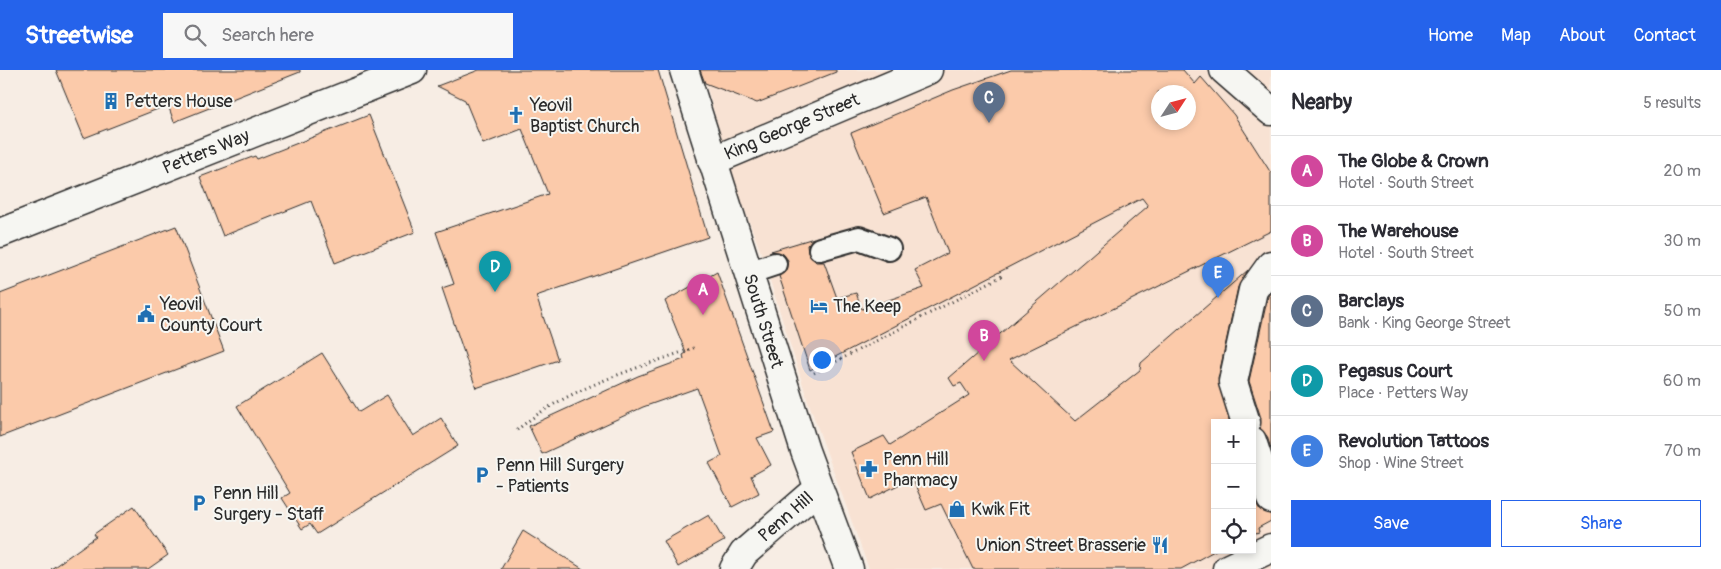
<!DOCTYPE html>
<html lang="en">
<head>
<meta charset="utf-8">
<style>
  body { margin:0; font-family:Pangolin,sans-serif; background:#f7f7f7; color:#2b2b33 }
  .controls { position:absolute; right:15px; bottom:15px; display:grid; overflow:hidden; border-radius:0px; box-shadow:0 2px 8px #0003 }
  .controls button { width:45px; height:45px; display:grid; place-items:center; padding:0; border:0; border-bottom:1px solid #e1e1e2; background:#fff; color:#2b2b33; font:25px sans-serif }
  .compass { position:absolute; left:1151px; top:15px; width:45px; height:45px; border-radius:50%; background:#fff; box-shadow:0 2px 8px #0003; rotate:54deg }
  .you { position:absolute; left:821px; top:289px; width:18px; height:18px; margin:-12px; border:4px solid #fff; border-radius:50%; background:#1a73e8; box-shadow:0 0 0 8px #1a73e833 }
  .badge { display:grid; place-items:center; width:32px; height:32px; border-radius:50%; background:#2563eb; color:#fff; font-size:16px; font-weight:700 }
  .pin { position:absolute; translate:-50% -41px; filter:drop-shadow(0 1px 2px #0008) }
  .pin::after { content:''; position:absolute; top:26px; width:18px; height:15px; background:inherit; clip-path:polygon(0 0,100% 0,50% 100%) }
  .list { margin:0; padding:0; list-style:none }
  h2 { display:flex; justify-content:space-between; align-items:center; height:65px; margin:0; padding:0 20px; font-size:21px }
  h2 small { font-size:16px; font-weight:400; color:#7c7c81 }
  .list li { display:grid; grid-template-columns:32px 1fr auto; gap:15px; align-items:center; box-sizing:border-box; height:70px; padding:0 20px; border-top:1px solid #e1e1e2 }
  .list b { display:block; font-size:19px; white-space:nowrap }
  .list p { margin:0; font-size:16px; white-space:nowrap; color:#7c7c81 }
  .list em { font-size:16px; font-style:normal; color:#7c7c81 }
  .actions { display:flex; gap:10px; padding:15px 20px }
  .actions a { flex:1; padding:11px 0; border:1px solid #2563eb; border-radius:0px; text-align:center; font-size:18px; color:#2563eb }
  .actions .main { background:#2563eb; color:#fff }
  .icon { flex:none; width:28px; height:28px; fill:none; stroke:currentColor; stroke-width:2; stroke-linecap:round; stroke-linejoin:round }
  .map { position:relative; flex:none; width:1271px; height:499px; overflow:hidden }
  header { display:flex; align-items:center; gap:30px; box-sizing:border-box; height:70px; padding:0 25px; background:#2563eb; color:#fff }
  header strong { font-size:24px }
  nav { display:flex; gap:28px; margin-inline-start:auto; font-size:18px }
  .search { width:350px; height:45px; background:#f7f7f7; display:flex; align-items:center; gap:12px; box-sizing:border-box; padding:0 18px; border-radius:0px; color:#7c7c81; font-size:19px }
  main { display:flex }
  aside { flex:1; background:#fff }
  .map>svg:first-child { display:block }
  .built { fill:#f8e2d3; fill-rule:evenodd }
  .building { fill:#fbcaaa; stroke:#2b2b2b; fill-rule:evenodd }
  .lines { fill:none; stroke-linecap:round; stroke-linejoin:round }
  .lane-casing { stroke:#2b2b2b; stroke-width:26 }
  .street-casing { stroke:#2b2b2b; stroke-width:31 }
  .path { stroke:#2b2b2b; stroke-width:3; stroke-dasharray:1 4; stroke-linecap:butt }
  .lane { stroke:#f6f6f2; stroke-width:22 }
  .street { stroke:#f6f6f2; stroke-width:28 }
  .labels { text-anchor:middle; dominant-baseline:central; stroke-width:4; stroke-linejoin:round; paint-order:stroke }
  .poi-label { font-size:18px; fill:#2b2b2b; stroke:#f6f6f2; text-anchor:start }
  .street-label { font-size:18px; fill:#2b2b2b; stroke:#f6f6f2 }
</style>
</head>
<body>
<header>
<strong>Streetwise</strong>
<div class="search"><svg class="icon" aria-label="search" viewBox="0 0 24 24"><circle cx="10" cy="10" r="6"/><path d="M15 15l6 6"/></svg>Search here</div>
<nav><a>Home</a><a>Map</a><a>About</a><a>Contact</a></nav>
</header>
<main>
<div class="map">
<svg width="1271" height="499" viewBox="0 0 1271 499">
  <rect width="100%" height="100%" fill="#f7ede4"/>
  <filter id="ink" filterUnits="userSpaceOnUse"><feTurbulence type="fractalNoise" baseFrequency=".02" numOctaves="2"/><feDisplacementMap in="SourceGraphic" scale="10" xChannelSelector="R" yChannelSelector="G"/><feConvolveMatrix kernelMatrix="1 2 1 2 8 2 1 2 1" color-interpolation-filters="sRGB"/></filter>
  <g filter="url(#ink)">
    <path class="built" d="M702 0H1271V499H869L808 331 762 185 734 112ZM1158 22H1188V52H1158ZM1215 353H1252V480H1215Z"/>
    <path class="building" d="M56 0H300V2L174 52 168 35 84 68Z
      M479 0H658L708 167 536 226 558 290 476 318 442 218 454 214 436 162 548 124 522 59 483 74 465 30 437 16Z
      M700 0H836V2L757 33 705 13Z
      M1011 0H1183L1195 14 1201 7 1234 45 1271 103V161L1009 290 1075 351 1140 300 1141 293 1248 200 1238 217 1218 309 1230 353H1215L1216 480 1181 499H973L941 434 926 440 912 408 870 429 851 382 884 366 890 375 969 325 961 313 954 316 949 308 1148 136 1142 128 810 300 779 206 785 202 788 190 783 184 771 181 814 168 807 175 808 183 816 192H824L837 228 856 223 862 239 924 218 915 200 948 183 926 127 884 143 851 63 953 20ZM1158 22H1188V52H1158Z
      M369 45 415 162 335 193 311 131 223 166 200 107 255 86 257 89Z
      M176 156 224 281 0 367V224Z
      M717 202 774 362 757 368 771 395 751 406 759 423 732 437 709 393 722 386 697 318 643 337 542 384 529 356 638 306 684 289 683 285 686 283 665 231Z
      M1271 222V379L1267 366 1260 358 1261 348 1249 311 1268 226Z
      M322 283 359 342 387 325 413 366 441 348 458 376 317 464 310 454 302 459 282 428 290 423 237 336Z
      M1252 422 1260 440 1271 444V451L1258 458 1259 462 1252 464Z
      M134 436 168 485 148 499H51L96 467 94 464Z
      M709 445 724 471 678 497 664 471Z
      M523 461 583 499H501Z"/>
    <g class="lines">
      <g class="lane-casing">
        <path id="lane" d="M820 179 859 168 889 179
          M748 203 775 194"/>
      </g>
      <g class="street-casing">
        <path id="street" d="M684 0 805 381 849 499
          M1224 0 1271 41
          M712 91 928 0
          M0 163 412 0
          M1246 353 1233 312 1253 220 1271 195
          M1252 371 1271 429
          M734 499 744 483 818 419
          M1227 499 1271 478"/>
      </g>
      <path class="path" d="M814 303 1002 206
        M517 360C566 318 636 299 696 277"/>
      <use href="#lane" class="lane"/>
      <use href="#street" class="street"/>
    </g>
  </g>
  <defs>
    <g id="building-bare" transform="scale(1.35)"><path d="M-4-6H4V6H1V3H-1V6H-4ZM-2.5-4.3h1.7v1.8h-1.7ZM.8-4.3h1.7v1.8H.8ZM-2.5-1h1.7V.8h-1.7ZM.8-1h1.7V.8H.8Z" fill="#1f6fb2" stroke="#f6f6f2" stroke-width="2.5" paint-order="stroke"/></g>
    <g id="church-bare" transform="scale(1.35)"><path d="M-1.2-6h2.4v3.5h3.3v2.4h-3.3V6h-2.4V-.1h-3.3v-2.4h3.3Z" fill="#1f6fb2" stroke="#f6f6f2" stroke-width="2.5" paint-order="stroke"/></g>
    <g id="hotel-bare" transform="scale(1.35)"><path d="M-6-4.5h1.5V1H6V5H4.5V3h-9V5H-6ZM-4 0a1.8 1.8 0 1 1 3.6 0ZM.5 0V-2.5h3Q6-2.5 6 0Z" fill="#1f6fb2" stroke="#f6f6f2" stroke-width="2.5" paint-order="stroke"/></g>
    <g id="civic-bare" transform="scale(1.35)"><path d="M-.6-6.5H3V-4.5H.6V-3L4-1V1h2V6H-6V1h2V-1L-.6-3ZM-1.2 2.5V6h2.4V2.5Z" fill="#1f6fb2" stroke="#f6f6f2" stroke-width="2.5" paint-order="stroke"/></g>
    <g id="pharmacy-bare" transform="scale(1.35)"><path d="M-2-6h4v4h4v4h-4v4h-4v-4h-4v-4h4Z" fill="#1f6fb2" stroke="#f6f6f2" stroke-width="2.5" paint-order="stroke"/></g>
    <g id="parking-bare" transform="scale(1.35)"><path d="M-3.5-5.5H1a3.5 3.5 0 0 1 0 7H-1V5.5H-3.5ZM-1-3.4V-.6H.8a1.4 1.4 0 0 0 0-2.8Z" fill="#1f6fb2" stroke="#f6f6f2" stroke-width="2.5" paint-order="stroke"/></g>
    <g id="shop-bare" transform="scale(1.35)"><path d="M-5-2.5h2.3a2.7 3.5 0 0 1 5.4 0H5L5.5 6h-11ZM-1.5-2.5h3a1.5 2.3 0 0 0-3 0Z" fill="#1f6fb2" stroke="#f6f6f2" stroke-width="2.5" paint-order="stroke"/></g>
    <g id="restaurant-bare" transform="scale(1.35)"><path d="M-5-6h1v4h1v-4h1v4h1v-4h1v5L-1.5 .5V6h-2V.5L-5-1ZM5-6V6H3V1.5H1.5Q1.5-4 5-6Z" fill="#1f6fb2" stroke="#f6f6f2" stroke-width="2.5" paint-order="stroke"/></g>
  </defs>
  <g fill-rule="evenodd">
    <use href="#building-bare" x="111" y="31"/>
    <use href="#church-bare" x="516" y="45"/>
    <use href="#hotel-bare" x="819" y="236"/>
    <use href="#civic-bare" x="146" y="244"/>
    <use href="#pharmacy-bare" x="869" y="399"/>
    <use href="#parking-bare" x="482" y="405"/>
    <use href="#parking-bare" x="199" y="433"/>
    <use href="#shop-bare" x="957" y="439"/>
    <use href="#restaurant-bare" x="1160" y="475"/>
  </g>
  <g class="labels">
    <g class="poi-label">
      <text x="125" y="31">Petters House</text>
      <text x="530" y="35">Yeovil<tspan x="530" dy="21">Baptist Church</tspan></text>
      <text x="160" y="234">Yeovil<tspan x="160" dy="21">County Court</tspan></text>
      <text x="833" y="236">The Keep</text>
      <text x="883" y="389">Penn Hill<tspan x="883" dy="21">Pharmacy</tspan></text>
      <text x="496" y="395">Penn Hill Surgery<tspan x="496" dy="21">- Patients</tspan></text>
      <text x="213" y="423">Penn Hill<tspan x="213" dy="21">Surgery - Staff</tspan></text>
      <text x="971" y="439">Kwik Fit</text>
      <text x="1146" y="475" text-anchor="end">Union Street Brasserie</text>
    </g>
    <g class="street-label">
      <text transform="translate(792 57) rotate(-23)">King George Street</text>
      <text transform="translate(206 82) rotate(-22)">Petters Way</text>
      <text transform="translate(763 251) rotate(73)">South Street</text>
      <text transform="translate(786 447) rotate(-41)">Penn Hill</text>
    </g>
  </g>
</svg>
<div class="controls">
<button>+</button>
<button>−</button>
<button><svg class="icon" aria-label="locate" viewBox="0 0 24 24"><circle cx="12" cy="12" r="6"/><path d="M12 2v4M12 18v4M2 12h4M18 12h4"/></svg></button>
</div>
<svg class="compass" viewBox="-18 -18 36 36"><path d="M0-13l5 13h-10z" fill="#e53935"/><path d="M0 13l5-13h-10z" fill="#7c7c81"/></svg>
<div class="you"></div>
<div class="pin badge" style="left:703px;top:245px;background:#d1479c">A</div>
<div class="pin badge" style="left:984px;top:291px;background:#d1479c">B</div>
<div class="pin badge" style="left:989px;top:53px;background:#5c6f8a">C</div>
<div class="pin badge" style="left:495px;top:222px;background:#0f9aa8">D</div>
<div class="pin badge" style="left:1218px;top:228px;background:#3f7fe0">E</div>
</div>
<aside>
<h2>Nearby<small>5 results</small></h2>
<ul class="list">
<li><span class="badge" style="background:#d1479c">A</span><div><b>The Globe &amp; Crown</b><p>Hotel · South Street</p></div><em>20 m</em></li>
<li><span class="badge" style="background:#d1479c">B</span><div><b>The Warehouse</b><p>Hotel · South Street</p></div><em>30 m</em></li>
<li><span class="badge" style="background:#5c6f8a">C</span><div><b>Barclays</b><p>Bank · King George Street</p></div><em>50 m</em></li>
<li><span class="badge" style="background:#0f9aa8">D</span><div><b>Pegasus Court</b><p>Place · Petters Way</p></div><em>60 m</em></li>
<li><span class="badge" style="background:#3f7fe0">E</span><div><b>Revolution Tattoos</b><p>Shop · Wine Street</p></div><em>70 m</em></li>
</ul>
<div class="actions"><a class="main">Save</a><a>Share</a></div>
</aside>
</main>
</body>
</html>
